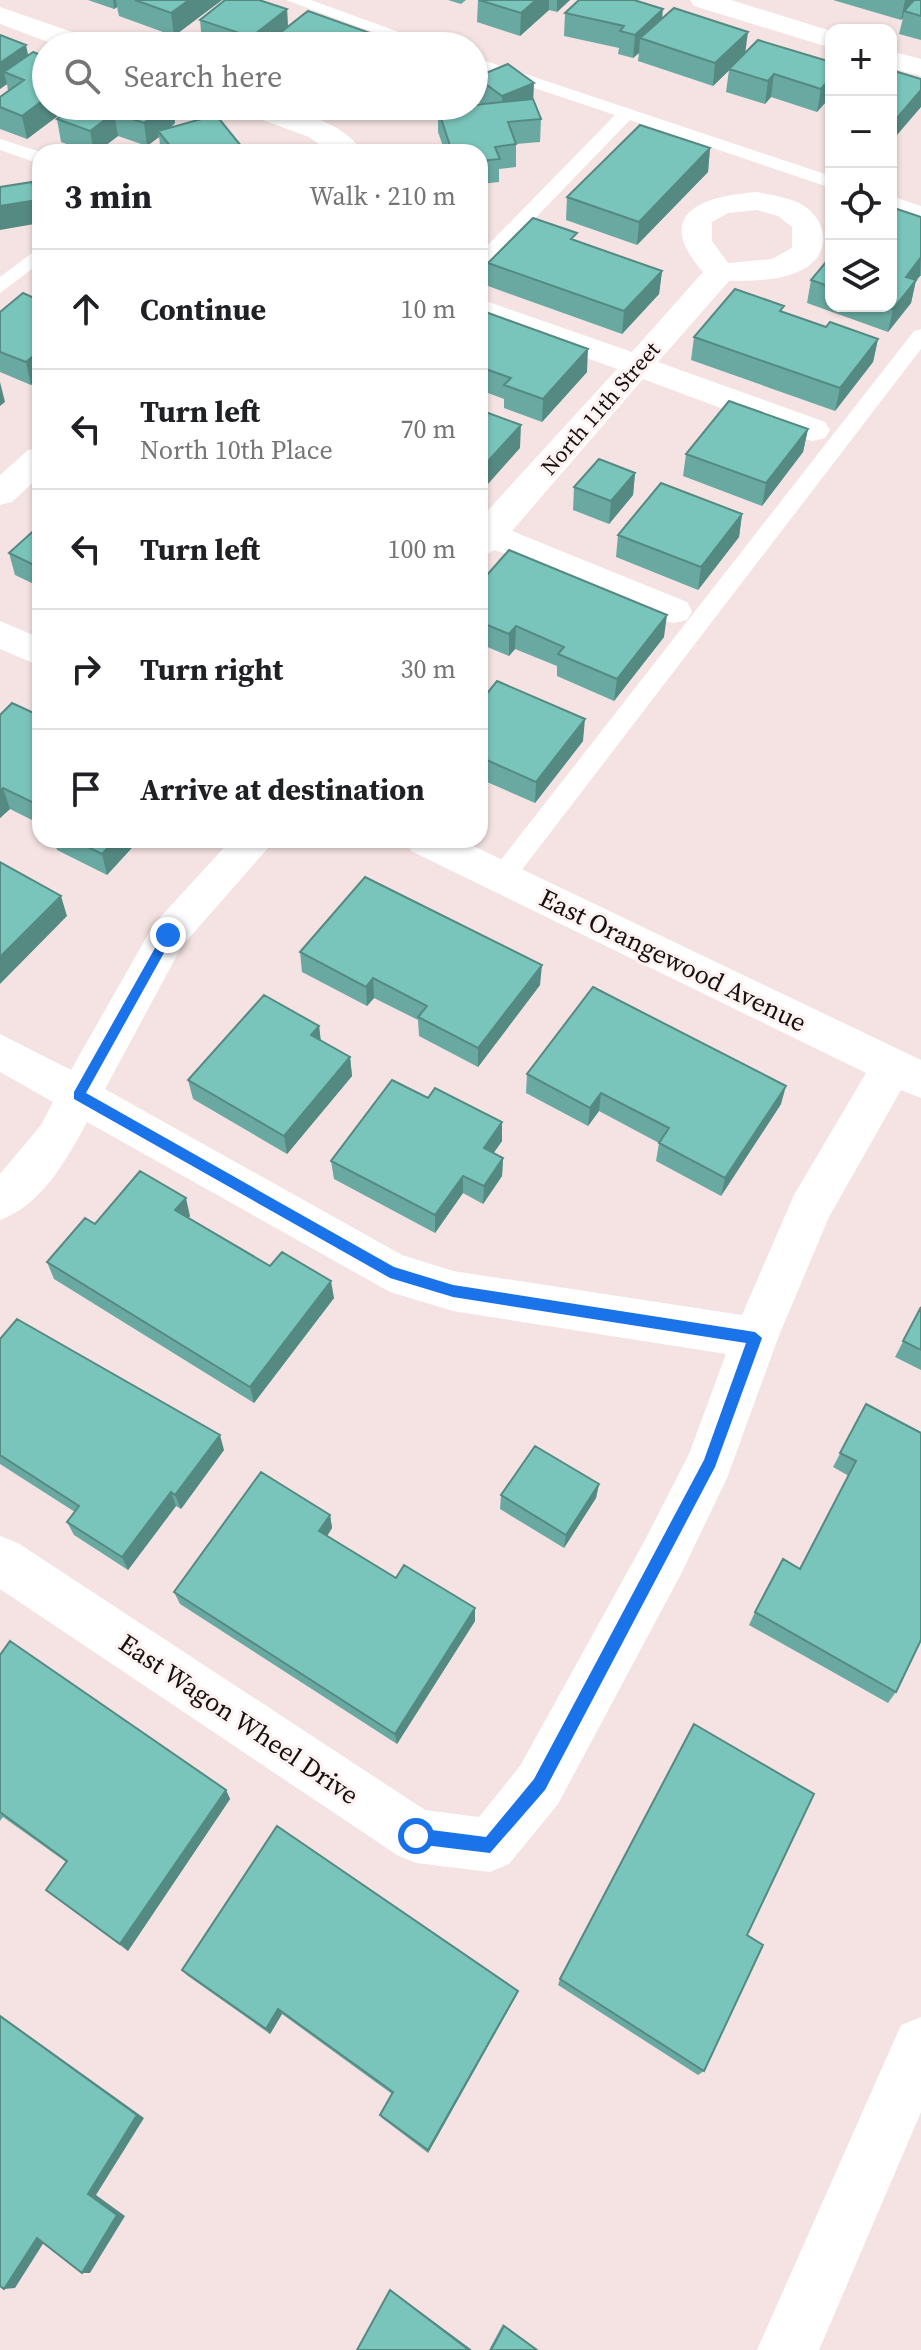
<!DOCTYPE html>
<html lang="en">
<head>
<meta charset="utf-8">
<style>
  body { margin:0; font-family:"Source Serif 4",serif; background:#f2f2f2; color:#202124 }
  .controls { position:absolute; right:24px; top:24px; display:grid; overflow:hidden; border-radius:16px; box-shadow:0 2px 6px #0004 }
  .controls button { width:72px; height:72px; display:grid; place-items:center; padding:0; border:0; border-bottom:2px solid #e0e0e0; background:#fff; color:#202124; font:40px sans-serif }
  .stop { position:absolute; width:24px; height:24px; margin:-18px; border:6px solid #1a73e8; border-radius:50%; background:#fff }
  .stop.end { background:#1a73e8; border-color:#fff; box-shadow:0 2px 8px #0008 }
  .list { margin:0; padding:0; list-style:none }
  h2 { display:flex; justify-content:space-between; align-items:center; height:104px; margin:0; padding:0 32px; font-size:34px }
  h2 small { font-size:26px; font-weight:400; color:#757577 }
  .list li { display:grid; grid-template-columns:52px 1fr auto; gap:24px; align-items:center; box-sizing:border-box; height:120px; padding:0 32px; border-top:2px solid #e0e0e0 }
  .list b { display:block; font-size:30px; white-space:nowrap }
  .list p { margin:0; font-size:26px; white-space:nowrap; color:#757577 }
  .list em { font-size:26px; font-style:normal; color:#757577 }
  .icon { flex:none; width:44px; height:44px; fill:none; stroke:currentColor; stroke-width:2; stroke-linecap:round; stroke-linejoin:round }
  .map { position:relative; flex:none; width:921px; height:2350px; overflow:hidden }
  .search { position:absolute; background:#fff; box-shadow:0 2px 6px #0004; left:32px; top:32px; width:456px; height:88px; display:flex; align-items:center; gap:20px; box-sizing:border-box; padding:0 28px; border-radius:44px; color:#757577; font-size:30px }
  .panel { position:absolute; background:#fff; box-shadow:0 2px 6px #0004; left:32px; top:144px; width:456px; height:704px; border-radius:24px }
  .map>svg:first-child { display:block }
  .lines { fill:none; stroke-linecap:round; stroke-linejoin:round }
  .service { fill:#fff; fill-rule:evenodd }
  .minor { fill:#fff; fill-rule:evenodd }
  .wall { fill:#69a9a1 }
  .shaded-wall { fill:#558a83 }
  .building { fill:#7ac5bb; stroke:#558a83; stroke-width:2 }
  .route { fill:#1a73e8 }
  .labels { text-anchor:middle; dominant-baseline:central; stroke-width:6; stroke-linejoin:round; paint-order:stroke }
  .far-street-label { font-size:22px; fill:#161110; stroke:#fdf2f1 }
  .street-label { font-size:26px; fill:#161110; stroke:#fdf2f1 }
</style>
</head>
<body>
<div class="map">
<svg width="921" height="2350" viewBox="0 0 921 2350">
  <rect width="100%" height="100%" fill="#f4e3e2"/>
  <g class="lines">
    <path class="service" d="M286 0H311L437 46H411Z
      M474 57 831 176V188L630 120 487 268 480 270V253L615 115 474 68Z
      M0 139 41 152 40 164 0 150Z
      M891 196 921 206V218L891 208Z
      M40 247V263L0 293V277Z
      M921 329V349L511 884 502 887 493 884 489 877 493 870 914 331Z"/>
    <path class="minor" d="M690 0H731L831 31V48L694 6Z
      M0 7 95 40 99 46H59L0 24Z
      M891 51 921 59V76L891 68Z
      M237 106C278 106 337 114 363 152H330L309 137 241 112Z
      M757 192C771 195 786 197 799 203 825 216 834 249 807 267 786 281 753 281 729 281L658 362 825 422 830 430 825 438 813 441 801 438 643 379 512 531 687 602 692 611 687 620 674 623 661 620 495 550 480 557V519L617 369 480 319V299L632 352 703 272C652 214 701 196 757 192ZM757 210 778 216 792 227V248L772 259 728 263 712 241V222L728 213Z
      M40 447V476L12 502 0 505V475L28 450Z
      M0 621 40 638V666L0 649Z
      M231 840H275L182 946 105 1089 402 1255 453 1271 742 1315 794 1195 866 1073 411 851 405 840H461L921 1060V1098L901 1090 829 1217 778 1338 727 1478 681 1574 558 1804 509 1864 490 1872 416 1863 397 1855 0 1589V1536L18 1543 425 1810 479 1817 520 1766 645 1540 689 1454 726 1354 453 1311 390 1292 87 1122C67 1159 42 1205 0 1220V1174L41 1125 53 1102 0 1072V1034L71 1070 154 924Z
      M921 2017V2112L819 2350H757L901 2025Z"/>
  </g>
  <path class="wall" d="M88 0H222L174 36 119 16 117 7 114 9Z
    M448 0H466L461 4Z
    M478 0H570L557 12 549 10 520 36 477 22Z
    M833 0H921V40L899 34 903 18 901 20Z
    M287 9 288 27 370 33V46H212L202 43 200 20Z
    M565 13 662 19 746 52 831 62V96L817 112 771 97 765 104 726 92 729 70 713 86 638 61 639 53 633 58 618 54 619 48 564 36Z
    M0 35 28 56 46 106H173L175 123 170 128 246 152H161L159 137 147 146 118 136 97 152H88L61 142 57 119 71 108V106L27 139 0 129V97L8 91 7 84 0 89Z
    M476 77 533 100 541 119 540 142 516 144V167L499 169V182L480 184V152H445L438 132V109L482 104 476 100Z
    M395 106H442L417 119Z
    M710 148 708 172 637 245 566 220 567 197Z
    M921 217V276H920L916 280 911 303 888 332 807 303 811 280 831 256V306H891Z
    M488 263 662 271 659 294 622 334 488 286Z
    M40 292V377L31 385 0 372V312L34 298Z
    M480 310 587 372 542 422 504 408V399L480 390Z
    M783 313 826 327 878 339 873 362 835 411 691 360 694 337Z
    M808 429 803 452 762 506 683 476 686 454Z
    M635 473 633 495 609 524 573 510 574 487Z
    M742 514 739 537 698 590 616 557 618 535Z
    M40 525V587L15 575 9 553Z
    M480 583 664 637 614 701 557 676V666L515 649 509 656 480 644Z
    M480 702 583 741 535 803 480 779Z
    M0 715 40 716V824L10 809 0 818Z
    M54 840H139L107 875 57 850Z
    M300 952 540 985 478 1067 419 1036 418 1020 374 998 367 1006 302 972Z
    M319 1026 321 1041 350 1057 352 1076 287 1154 193 1099 188 1080Z
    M527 1074 781 1104 721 1196 656 1161 659 1143 599 1111 588 1126 526 1093Z
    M502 1141 493 1153 503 1158 502 1176 483 1204 463 1193 435 1233 334 1179 331 1161Z
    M190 1216 188 1218 270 1266 334 1298 254 1403 54 1279 47 1262 95 1224Z
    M921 1307V1370L895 1357Z
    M0 1339 224 1450 181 1509 176 1506 128 1570 74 1535 67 1522 75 1512 0 1464Z
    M866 1404 896 1692 888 1703 749 1625 755 1612 800 1569 849 1476 833 1467Z
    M599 1484 596 1498 564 1548 500 1509 501 1495Z
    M330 1515 332 1528 327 1536 396 1578 475 1621 397 1744 180 1604 174 1592Z
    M0 1655 226 1790 230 1799 128 1951 46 1890 66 1862 3 1817 0 1821Z
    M182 1970 518 1991 516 1996 428 2153 382 2118 380 2115 392 2094 282 2014 270 2034 188 1976Z
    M560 1979 704 2071 698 2075 558 1985Z
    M503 2324 538 2350H489Z"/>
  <path class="shaded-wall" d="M113 0H116L117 7 114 9Z
    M189 0H222L174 36 171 13Z
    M536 0H549V10L520 36 521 13Z
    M557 0H570L557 12Z
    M905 0H919L904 11 903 18 901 20Z
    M287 9 288 32 271 40V46H252L251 37Z
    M663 9 661 31 640 38 639 53 633 58 635 35Z
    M748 32 745 55 713 86 715 63Z
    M370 33V46H353Z
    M26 45 31 68 4 72 7 84 0 89V63Z
    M774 74 771 97 765 104 768 81Z
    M831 77V96L817 112 821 89Z
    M534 83 533 106 502 119V96Z
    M921 90V107L891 142V125Z
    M46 98V106H71L27 139 22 116Z
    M165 106H173L175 123 161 135 158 131 159 137 147 146 144 123Z
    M417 106H442L417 119Z
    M114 113 118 136 97 152H94L90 131Z
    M710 148 708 172 637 245 639 222Z
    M37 200 40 215V223L0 230V206Z
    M921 257 920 276 900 300 906 277Z
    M662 271 659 294 622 334 624 311Z
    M916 280 911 303 888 332 893 309Z
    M878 339 873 362 835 411 840 388Z
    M588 349 587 372 542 422 543 399Z
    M40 350V377L31 385 26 362Z
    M0 382 5 402 0 406Z
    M521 425 520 448 480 493V470Z
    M808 429 803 452 762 506 766 483Z
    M635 473 633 495 609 524 611 501Z
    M742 514 739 537 698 590 701 567Z
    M667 615 664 637 614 701 617 679Z
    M516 626 515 649 509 656V634Z
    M585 719 583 741 535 803 536 782Z
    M3 788 10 809 0 818V791Z
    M115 840H139L107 875 102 854Z
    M61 896 67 916 0 984V957Z
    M542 965 540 985 478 1067V1048Z
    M373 978 374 998 367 1006 366 987Z
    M319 1026 321 1045 311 1035Z
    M350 1057 352 1076 287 1154 284 1136Z
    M786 1086 781 1104 721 1196 725 1178Z
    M601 1093 599 1111 588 1126 590 1108Z
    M502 1122V1141L484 1167V1148Z
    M503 1158 502 1176 483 1204 484 1186Z
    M463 1176V1193L435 1233V1215Z
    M186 1198 190 1216 180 1228 175 1210Z
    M331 1281 334 1298 254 1403 250 1387Z
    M220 1435 224 1450 181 1509 175 1495Z
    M599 1484 596 1498 564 1548 566 1535Z
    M171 1492 176 1506 128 1570 122 1557Z
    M330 1515 332 1528 322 1544 319 1531Z
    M475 1608V1621L397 1744 395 1734Z
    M226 1790 230 1799 128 1951 120 1944Z
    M518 1991 516 1996 428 2153V2150Z
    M278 2009 282 2014 270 2034 266 2029Z
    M0 2015 144 2118 96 2195 125 2216 90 2273H82L88 2194Z
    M37 2238 46 2239 15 2288 4 2289Z
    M390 2290H391L472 2350H469Z"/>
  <path class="building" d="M135 0H189L171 13Z
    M225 0H259L287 9 251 37 200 20Z
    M479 0H536L521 13Z
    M579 0H634L663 9 635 35 620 31 624 26 565 13Z
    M914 0H921V16L904 11Z
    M674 8 748 32 715 63 640 38Z
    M308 11 370 33 353 46H289L271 40Z
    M0 35 26 45 0 63Z
    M404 36 422 46H383Z
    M758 40 831 62V77L821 89 774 74 768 81 729 69Z
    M33 52 46 57V98L22 116 0 107V97L24 80 4 72Z
    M508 64 534 83 502 96 476 77Z
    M891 70 921 79V90L891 125Z
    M533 99 541 119 508 122 516 144 495 147 500 159 480 161V152H452L438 109 474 106V105Z
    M74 106H165L144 123 114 113 90 131 57 119Z
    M216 115 246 152H175L158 131Z
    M640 125 710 148 639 222 567 197Z
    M32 182 37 200 0 206V187Z
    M891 207 921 217V257L906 277 916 280 893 309 885 306H891Z
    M533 218 577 233 571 239 662 271 624 311 488 263Z
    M831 256V287L811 280Z
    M735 289 784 306 780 311 826 327 830 322 878 339 840 388 694 337Z
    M40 292V350L26 362 0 352V312L23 293 34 298Z
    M480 310 588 349 543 399 504 385 511 378 480 367Z
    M729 401 808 429 766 483 686 454Z
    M480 410 521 425 480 470Z
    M599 459 635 473 611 501 574 487Z
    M661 483 742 514 701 567 618 535Z
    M40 525V568L9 553Z
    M509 550 667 615 617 679 558 654 564 647 516 626 509 634 480 622V583Z
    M497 681 585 719 536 782 480 757V702Z
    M12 703 40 716V806L3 788 0 791V715Z
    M74 840H115L102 854Z
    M0 862 61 896 0 957Z
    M365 877 542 965 478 1048 418 1017 427 1006 373 978 366 987 300 952Z
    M593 987 786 1086 725 1178 659 1143 669 1128 601 1093 590 1108 527 1074Z
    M264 995 319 1026 311 1035 350 1057 284 1136 188 1080Z
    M392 1080 428 1098 435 1088 502 1122 484 1148 503 1158 484 1186 463 1176 435 1215 331 1161Z
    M140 1171 186 1198 175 1210 270 1266 282 1252 331 1281 250 1387 47 1262 85 1218 95 1224Z
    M921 1307V1350L903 1341Z
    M17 1319 220 1435 175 1495 171 1492 122 1557 67 1522 79 1506 0 1455V1339Z
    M866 1404 921 1433V1640L896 1692 755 1612 783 1559 800 1569 856 1461 840 1453Z
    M535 1446 599 1484 566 1535 501 1495Z
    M261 1472 330 1515 319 1531 396 1578 404 1565 475 1608 395 1734 174 1592Z
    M10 1641 226 1790 120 1944 46 1890 67 1861 0 1812V1655Z
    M694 1724 814 1794 747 1935 763 1945 704 2071 560 1979Z
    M277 1826 518 1991 428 2150 380 2115 393 2092 278 2009 266 2029 182 1970Z
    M0 2016 137 2115 88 2194 117 2215 82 2273 37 2238 4 2289 0 2286Z
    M390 2290 469 2350H357Z
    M504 2326 537 2350H491Z"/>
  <path class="route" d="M164 932 174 935 86 1093 394 1267 453 1285 755 1332 762 1338 715 1467 545 1790 490 1853 416 1844 408 1836 416 1828 486 1837 534 1779 704 1460 746 1343 453 1297 390 1278 74 1099V1092Z"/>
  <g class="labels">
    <g class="far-street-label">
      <text transform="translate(600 408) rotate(-49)">North 11th Street</text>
    </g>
    <g class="street-label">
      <text transform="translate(673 960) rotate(26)">East Orangewood Avenue</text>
      <text transform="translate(239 1719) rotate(34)">East Wagon Wheel Drive</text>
    </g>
  </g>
</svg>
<div class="controls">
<button>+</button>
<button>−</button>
<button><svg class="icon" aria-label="locate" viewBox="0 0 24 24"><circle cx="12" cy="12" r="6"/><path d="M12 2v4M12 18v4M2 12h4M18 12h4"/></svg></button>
<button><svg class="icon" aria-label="layers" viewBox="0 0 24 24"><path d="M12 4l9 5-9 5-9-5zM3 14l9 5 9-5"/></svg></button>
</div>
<div class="stop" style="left:416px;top:1836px"></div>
<div class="stop end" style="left:168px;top:935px"></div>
<div class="search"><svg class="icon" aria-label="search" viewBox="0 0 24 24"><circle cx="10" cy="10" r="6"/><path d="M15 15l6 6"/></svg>Search here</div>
<section class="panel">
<h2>3 min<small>Walk · 210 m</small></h2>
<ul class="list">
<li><svg class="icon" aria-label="ahead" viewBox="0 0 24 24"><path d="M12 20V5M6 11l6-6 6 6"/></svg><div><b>Continue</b></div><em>10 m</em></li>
<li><svg class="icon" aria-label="left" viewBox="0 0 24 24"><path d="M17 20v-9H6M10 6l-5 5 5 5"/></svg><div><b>Turn left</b><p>North 10th Place</p></div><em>70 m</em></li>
<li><svg class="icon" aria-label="left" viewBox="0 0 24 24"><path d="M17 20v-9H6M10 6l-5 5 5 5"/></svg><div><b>Turn left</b></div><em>100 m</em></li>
<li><svg class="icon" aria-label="right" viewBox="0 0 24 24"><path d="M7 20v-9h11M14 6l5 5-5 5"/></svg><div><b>Turn right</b></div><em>30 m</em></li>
<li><svg class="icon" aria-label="arrive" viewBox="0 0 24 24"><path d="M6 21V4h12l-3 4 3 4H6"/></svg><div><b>Arrive at destination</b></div></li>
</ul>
</section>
</div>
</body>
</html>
